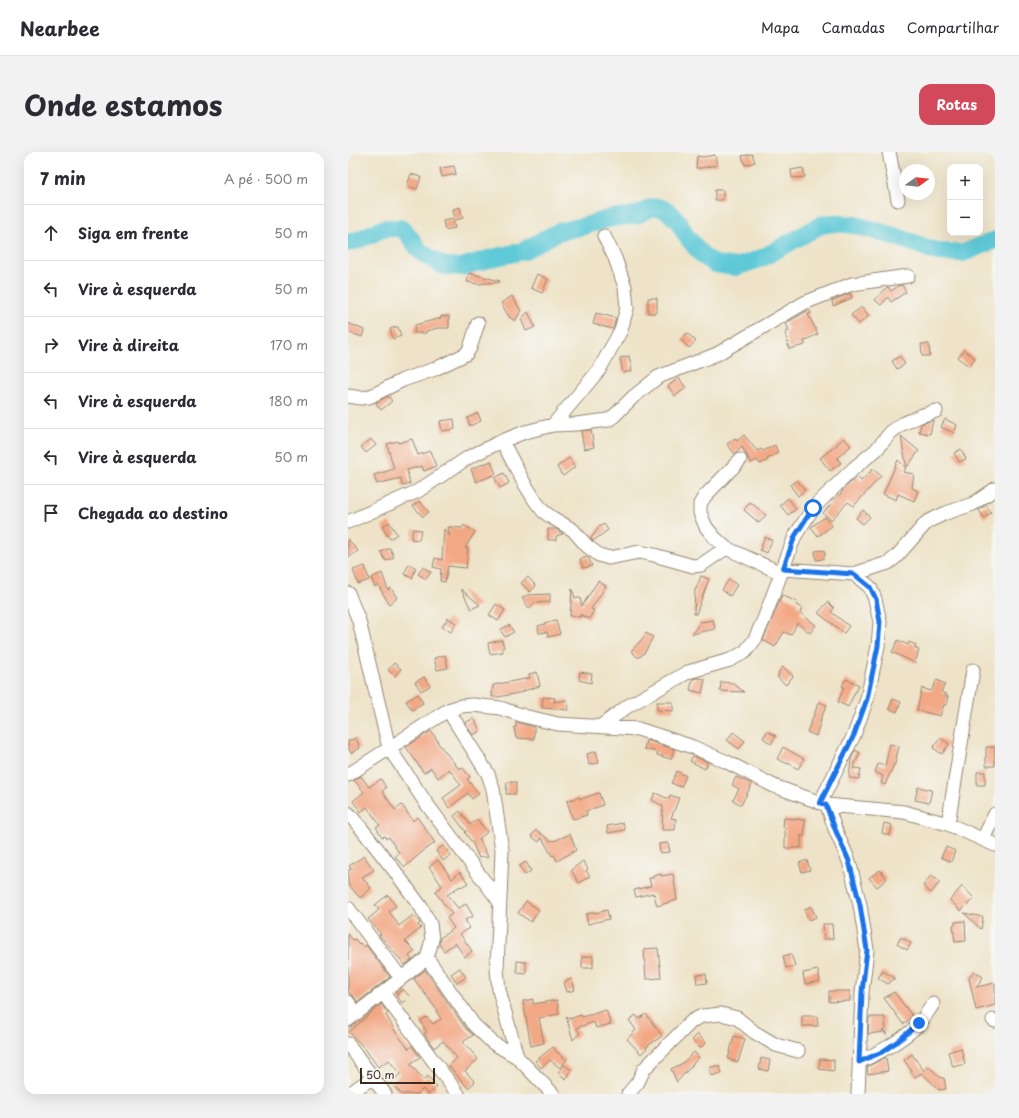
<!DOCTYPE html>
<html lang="pt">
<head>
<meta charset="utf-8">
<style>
  body { margin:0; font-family:"Playpen Sans",sans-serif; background:#f2f2f3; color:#2b2b33 }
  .controls { position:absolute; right:12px; top:12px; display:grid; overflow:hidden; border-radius:8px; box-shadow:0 4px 16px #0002 }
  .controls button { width:36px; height:36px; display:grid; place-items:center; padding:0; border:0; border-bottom:1px solid #e1e1e2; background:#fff; color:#2b2b33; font:20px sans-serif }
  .compass { position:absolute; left:551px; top:12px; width:36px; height:36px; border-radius:50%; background:#fff; box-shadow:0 4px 16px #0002; rotate:75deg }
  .scale { position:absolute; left:12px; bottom:10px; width:75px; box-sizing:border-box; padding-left:4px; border:2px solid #3b2a1e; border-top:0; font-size:11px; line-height:14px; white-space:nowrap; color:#3b2a1e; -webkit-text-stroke:3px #f6f6f2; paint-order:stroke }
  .stop { position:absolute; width:12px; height:12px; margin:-9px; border:3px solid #1a73e8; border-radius:50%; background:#fff }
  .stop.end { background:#1a73e8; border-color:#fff; box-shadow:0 1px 4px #0008 }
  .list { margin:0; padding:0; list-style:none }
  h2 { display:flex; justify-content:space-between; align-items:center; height:52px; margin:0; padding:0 16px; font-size:17px }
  h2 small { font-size:13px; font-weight:400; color:#7c7c81 }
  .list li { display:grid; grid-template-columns:26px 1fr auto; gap:12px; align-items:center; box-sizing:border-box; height:56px; padding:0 16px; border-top:1px solid #e1e1e2 }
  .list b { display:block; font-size:15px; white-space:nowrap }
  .list em { font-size:13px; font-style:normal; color:#7c7c81 }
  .icon { flex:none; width:22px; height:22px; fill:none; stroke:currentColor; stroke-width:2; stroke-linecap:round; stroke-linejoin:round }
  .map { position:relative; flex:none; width:647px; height:942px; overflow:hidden; border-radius:12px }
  header { display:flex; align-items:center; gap:24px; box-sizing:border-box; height:56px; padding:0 20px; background:#fff; border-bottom:1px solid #e1e1e2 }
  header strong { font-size:19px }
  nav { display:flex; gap:22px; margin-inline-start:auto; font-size:14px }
  .intro { display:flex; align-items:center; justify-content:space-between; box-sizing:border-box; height:96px; padding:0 24px }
  h1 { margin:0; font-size:28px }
  .button { padding:10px 18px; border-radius:12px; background:#d1495b; color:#fff; font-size:14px; font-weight:700 }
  main { display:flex; gap:24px; padding:0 24px }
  aside { flex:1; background:#fff; border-radius:12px; box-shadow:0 4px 16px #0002 }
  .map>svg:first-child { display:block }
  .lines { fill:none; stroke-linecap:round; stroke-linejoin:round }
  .river { stroke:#5ec9d7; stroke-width:18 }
  .building { fill:#f3a885 }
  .minor-casing { stroke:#948673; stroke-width:15 }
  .minor { stroke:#fff; stroke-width:13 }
  .route { stroke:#1a73e8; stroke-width:5 }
</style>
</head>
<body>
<header>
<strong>Nearbee</strong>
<nav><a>Mapa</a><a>Camadas</a><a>Compartilhar</a></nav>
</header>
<div class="intro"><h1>Onde estamos</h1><a class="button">Rotas</a></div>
<main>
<aside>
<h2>7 min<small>A pé · 500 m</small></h2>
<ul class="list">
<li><svg class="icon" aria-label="ahead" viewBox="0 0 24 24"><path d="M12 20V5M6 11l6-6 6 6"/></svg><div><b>Siga em frente</b></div><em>50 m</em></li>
<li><svg class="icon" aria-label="left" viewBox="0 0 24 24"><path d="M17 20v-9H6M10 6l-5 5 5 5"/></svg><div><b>Vire à esquerda</b></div><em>50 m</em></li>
<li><svg class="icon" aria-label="right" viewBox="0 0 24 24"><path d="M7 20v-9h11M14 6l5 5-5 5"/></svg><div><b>Vire à direita</b></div><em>170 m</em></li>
<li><svg class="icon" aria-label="left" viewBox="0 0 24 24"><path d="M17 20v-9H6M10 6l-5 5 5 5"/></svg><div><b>Vire à esquerda</b></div><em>180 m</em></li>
<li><svg class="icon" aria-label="left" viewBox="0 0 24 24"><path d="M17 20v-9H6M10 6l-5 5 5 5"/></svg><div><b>Vire à esquerda</b></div><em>50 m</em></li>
<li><svg class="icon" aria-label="arrive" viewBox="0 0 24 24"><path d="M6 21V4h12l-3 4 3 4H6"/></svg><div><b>Chegada ao destino</b></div></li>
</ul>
</aside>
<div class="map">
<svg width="647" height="942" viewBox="0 0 647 942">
  <rect width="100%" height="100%" fill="#f6f6f2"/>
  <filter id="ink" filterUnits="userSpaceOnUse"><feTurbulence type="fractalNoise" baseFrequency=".025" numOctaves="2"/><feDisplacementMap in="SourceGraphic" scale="8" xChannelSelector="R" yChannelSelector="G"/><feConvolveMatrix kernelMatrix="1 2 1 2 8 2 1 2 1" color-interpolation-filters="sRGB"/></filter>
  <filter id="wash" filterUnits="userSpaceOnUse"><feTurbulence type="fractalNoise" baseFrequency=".012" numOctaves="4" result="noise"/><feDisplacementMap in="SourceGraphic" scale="16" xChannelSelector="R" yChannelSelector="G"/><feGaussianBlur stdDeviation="0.9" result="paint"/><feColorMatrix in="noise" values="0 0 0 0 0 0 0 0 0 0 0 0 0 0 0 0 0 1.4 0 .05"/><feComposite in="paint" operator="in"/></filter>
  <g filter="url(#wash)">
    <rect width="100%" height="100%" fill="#eee3c8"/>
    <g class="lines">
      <path class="river" d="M0 91 10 88 34 77 41 76H52L58 80 72 99 80 105 96 114 113 115 144 106 175 99 210 80 240 73 263 66 289 63 303 56 310 55 318 58 330 69 339 85 355 104 367 112 388 115 414 106 473 73 485 71 507 73 549 85 590 100 615 101 647 88"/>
    </g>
    <g id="blocks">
      <path class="building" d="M404 2 407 10 397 13 394 4Z
        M367 3 369 13 353 16H348L349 4 355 5Z
        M106 14 108 22 94 25 92 16Z
        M455 16 457 25 444 26 443 18Z
        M63 22 73 25 69 37 59 34Z
        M367 38H375V48H367Z
        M112 55 115 66 107 68 105 57Z
        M105 67 107 76 97 78 95 69Z
        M121 121 152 129V130L130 132 119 130Z
        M189 122 200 127 194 141 183 136Z
        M552 133H554L558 140 543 150 540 145 533 153 527 148 539 135H540L543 139Z
        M502 141 504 146 485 154 484 149Z
        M164 144 173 159 167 169 161 165 153 151Z
        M300 146H309V161H300Z
        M514 155 521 164 511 172 503 163Z
        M461 158 463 161 460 162 470 182 456 189 457 193 441 197 437 180 441 179 438 171Z
        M180 160 187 175 178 179 173 167Z
        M248 161 268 166 265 177 245 172Z
        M93 164H101V176H90L78 179V181H66L67 173 93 166Z
        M0 171 16 178 14 185 0 180Z
        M47 175H50L53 184 45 187 42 177Z
        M339 181 348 189 341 196 333 188Z
        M573 192H581L582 204H574Z
        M616 198 627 206 621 214 610 206Z
        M281 204 284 219 275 221 272 206Z
        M552 204 557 212 549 217 544 209Z
        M331 226 338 236 327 244 320 234Z
        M40 244 44 249 33 258 28 252 29 250Z
        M130 261 133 269 122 274 119 266Z
        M106 267 107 277 94 279 92 269Z
        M597 267 609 273 606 281 593 275Z
        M585 268 582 282 571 280 573 272Z
        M243 278 246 295 236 297 233 279Z
        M396 283 409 299 413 297 415 299 427 293 430 301 419 307 420 308 412 312 409 308 403 311 394 295 387 302 379 292 387 286 389 289Z
        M553 284 571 299 559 315 555 297Z
        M496 286 503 294 489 306 493 311 482 319 472 306 489 293V292Z
        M23 287 28 293 18 301 13 295Z
        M64 287 70 303 82 299 88 314 76 319 74 314 59 318 62 332 54 334 53 326 29 332 26 323 46 317 39 292 50 289V291Z
        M613 297 618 307 611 310 606 301Z
        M221 306 227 315 215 324 209 315Z
        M550 308 558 316 555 320 566 322 564 336 570 339 566 349 550 342 548 348 535 342Z
        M143 309 148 322 128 330 123 317Z
        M525 317 533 324 506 354 500 350 483 368 475 361 495 339 494 338 509 325 513 329Z
        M156 321 161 331 152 336 147 326Z
        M449 328 457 338 450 344 442 333Z
        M440 346 448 357 440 363 432 353Z
        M71 349 81 360 75 365 65 354Z
        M402 350 418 363 411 371 396 358Z
        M638 353 643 361 636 366 631 358Z
        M515 358 522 365 515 372 508 366Z
        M477 365 484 374 470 384 463 375Z
        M41 370 49 382 42 387 34 375Z
        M256 372 260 378 245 389 243 386 250 377 249 376Z
        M116 373 127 380 117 396H120L118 416 100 414 97 430 92 429 93 417 85 415 87 406 94 408 96 377 102 384 100 375 114 376Z
        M65 377 73 378 71 388 63 387Z
        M200 377H208L215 382 208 384V388H200Z
        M417 385 424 388 419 401 412 398Z
        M0 387 10 399 0 406Z
        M42 396 46 405 38 409 33 400Z
        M476 398 477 403 475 407 468 408 467 399Z
        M240 405 244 414 235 416 232 407Z
        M61 412 68 416 64 426 56 422Z
        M17 414 21 428 10 432 5 418Z
        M75 415 83 420 78 427 70 422Z
        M34 421 40 438 43 436 49 446 41 452 30 433 27 435 23 426Z
        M353 424 361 427 348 462H346L347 437H348Z
        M180 425 188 434 182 440 173 431Z
        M381 427 389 433 382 444 374 438Z
        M250 429 258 434 243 457 246 458 241 467 232 462 233 465 222 464 224 437 227 446H232L234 454Z
        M113 437 132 453 123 457Z
        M202 442V450L187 451 181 456 174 446 179 443Z
        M434 443 449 450 448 453 454 456 452 461 468 473 462 481 449 471 443 483 436 480 427 495 415 488Z
        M480 450 486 456 483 460 501 474 496 481 470 461Z
        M148 452 157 458 150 469 141 463Z
        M100 466 108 471 103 480 94 475Z
        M208 468 212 482 200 485 199 480 191 481 190 474 197 472 196 471Z
        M365 468 367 477 344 482 352 470Z
        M161 473 166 480 157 485 152 478Z
        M298 481 305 485 297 500 292 505H289L283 499 294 487Z
        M154 488 156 496H154L155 500 142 502 140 491Z
        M550 488 560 493 561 490 568 493 567 496 571 498 567 511 544 500Z
        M97 503 100 516 89 518 86 506Z
        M46 511 53 517 47 524 40 518Z
        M435 515 445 524 438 533 429 525 431 523 430 521Z
        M189 520 192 534 175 539 176 540 150 545H144L145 533 182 526 181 522Z
        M232 520 244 522 243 531 231 528Z
        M76 525 82 534 73 539 67 530Z
        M350 526 357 527 354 541 342 538 345 527Z
        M498 527 511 533 508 540H507L500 555 490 550 496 535 494 534Z
        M589 528 597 532 593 540 598 542 597 544H600L598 553H596L592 564 569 558 574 536 583 539Z
        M373 530 385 531 396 540 372 539Z
        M70 542 75 551 64 558 58 549Z
        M195 545 207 546 206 550 219 548 221 558 194 556Z
        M545 547 553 550 549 560 541 557Z
        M309 550H325V559L309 558Z
        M471 550 479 553 472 568H473L468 584 459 580Z
        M126 566 132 579 125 583 117 571Z
        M168 570 186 575V587L168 586 166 575H168Z
        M83 579 90 589 89 590 111 617 114 615 122 625 119 627 131 642 124 647 120 641 101 656 95 646 113 633 101 617 90 626 83 616 76 621 58 595Z
        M419 579 428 584 423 592 415 586Z
        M385 580 397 589 391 597 379 588Z
        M8 586 12 596 3 601 0 595V589Z
        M592 586 601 592 594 602 585 596Z
        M298 588 326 597 323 607 309 603 310 600 296 597Z
        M542 592 551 594 547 612H546L537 633 533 631 535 624 527 620 530 612 537 614Z
        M435 595 456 607 450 617 440 611V612L429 607Z
        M638 595H647V614H638Z
        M507 598 512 601 505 616 513 617 511 627 501 626 503 607Z
        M248 599 251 611 241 613 239 602Z
        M345 604 360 610 357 617 342 609Z
        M329 619 338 624 333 635 323 631Z
        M629 620H637V633H629Z
        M13 624 21 635 33 627 38 636 34 639 47 658 54 653 65 669 69 665 77 676 87 691 74 700 57 715 47 705 51 701 41 685 38 687 37 684 34 685 28 675 32 673 19 655 13 660 5 649 16 640 6 628Z
        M388 625 404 632 393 653 385 648 391 637 384 633Z
        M159 630H168V642H158Z
        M570 635 584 638 581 651 567 648Z
        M251 641 255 653 238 659 239 663 225 667 219 649 231 645 232 647Z
        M307 641 321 647 322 643 331 646 323 666 328 667 327 678H314L315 654 304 648Z
        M112 659 122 673 129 667 139 680 131 687 140 705 138 706 136 704 131 706 124 690 117 681 118 680 106 664Z
        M436 666 457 668 456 685 453 683V696H437V675H435Z
        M275 671 277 678 260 681 259 674Z
        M536 671 544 673 542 684 534 681Z
        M188 678 203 689 205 688 206 689 222 682 228 698 209 709 206 703 204 704 194 686 191 690 183 684Z
        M320 691 322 700 312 701 311 692Z
        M95 694 103 703 95 709 88 699Z
        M598 695 607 699 603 710 593 705Z
        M16 704 26 718 14 725 23 736 12 746 0 732V719L3 717 1 714Z
        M90 708 104 727 112 720 120 731 113 735 112 734 99 743 110 756 118 752 125 764 117 768 122 776 112 782 124 799 117 805 107 791 96 799 91 792 92 786 106 776 99 766 104 762 87 740 94 734 81 715Z
        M459 708 462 718 454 720 451 711Z
        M235 709 240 717 238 719 242 724 231 731 223 718Z
        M178 710 183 719 177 723 171 714Z
        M532 718 539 727 529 735 521 726Z
        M313 722V724L325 722 329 748 309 754 306 742 305 743V741L288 745 286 738 303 734 301 726H305V724Z
        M583 723 592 730 583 741 575 734Z
        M614 734 626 746 613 759 602 748Z
        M40 743 48 754 41 759 51 774 65 763 72 771 70 773 73 776 57 789 67 799 61 804 64 808 57 813 31 783 33 782 20 767 31 758 27 753Z
        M178 749 191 758 183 770 170 761Z
        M463 754 468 765 461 768 456 758Z
        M259 758 261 767 240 772 238 762 248 760V761Z
        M616 761 635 765 633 777Z
        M617 769 618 789 607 790 605 773H607V770Z
        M475 772H484L485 787H476Z
        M0 782 5 788 7 787 11 792 12 791 16 795 18 793 42 825 10 850 6 845 0 840Z
        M553 785 563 791 559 798 549 792Z
        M310 796 313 826 298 827 296 797Z
        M443 802 447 814 438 816 435 804Z
        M245 804V816H234V805Z
        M169 809 178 810V822L169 821Z
        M112 816 118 825 109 831 103 822Z
        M77 818 118 877 125 883 115 890 130 907 117 919 127 930 120 936 101 914 109 906 95 889 86 896 76 882 79 880 72 869 79 865 85 872 93 867 88 859 89 858 66 827Z
        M470 818 472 829 457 832 455 821Z
        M535 819 547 826 540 832 530 826Z
        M626 819 635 825 628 835 647 831V853L628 858 621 826Z
        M358 822 359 831 349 832 348 823Z
        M224 827 227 838 219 840 216 830Z
        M55 837 61 844 54 851 48 843Z
        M481 839H502V849L481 850Z
        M546 840 565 865 555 872 536 846Z
        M185 847V852L209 848 211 862 191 866 196 891 183 894 175 849Z
        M33 852 40 861 38 863 48 881 61 897 64 894 72 905 62 912 76 928 80 924 89 935 81 942H79L75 937 70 942H53L43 931 52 922 41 908 30 915 18 898 1 880Z
        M258 858 263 872 248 876 246 870 228 876 232 881 225 888 218 864 221 867 233 863 234 865Z
        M298 862 314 884 298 895 299 896 293 902 279 887 288 878 281 868 288 863 291 867Z
        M454 864H469L470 874H454Z
        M521 865H537L538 883 535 878V880L520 882Z
        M350 882 358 891 352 896 344 888Z
        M386 884 397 887 390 910 380 907Z
        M205 895 209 900 219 908 212 916 202 908 193 916 187 909Z
        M613 896 617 912 605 915 600 900Z
        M346 900 351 905 329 930 323 917 335 911Z
        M564 902 576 919 580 914 593 926H596L598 937 591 938 574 921 567 925 563 919V918L556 908Z
        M413 906 422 908 420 919 411 917Z
        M536 906H538L540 919 520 922 519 915Z
        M472 907 486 908V919L471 917Z
        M216 913 224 918 218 927 210 921Z
        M371 913 374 921 363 924 361 916Z"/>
    </g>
  </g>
  <g filter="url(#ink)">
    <use href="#blocks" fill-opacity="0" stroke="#948673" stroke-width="1"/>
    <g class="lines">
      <g class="minor-casing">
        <path id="minor" d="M541 0 550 48
          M0 244 13 246 21 245 55 228 87 217 118 202 122 196 130 171
          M205 273 251 218 273 178 279 156 277 135 267 106 256 84
          M154 289 175 329 188 350 195 359 203 365 225 378 239 394 251 403 261 406 291 400 306 403 345 414 353 413 378 396
          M392 308 357 344 352 352V361L358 375 367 386 378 396 433 421
          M0 370 70 339 121 305 154 289 177 280 205 273 228 272 260 268 266 264 285 245 310 225 369 202 456 151 504 132 560 124
          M435 417 506 422 540 411 548 405 579 370 598 361 625 352 647 337
          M0 441 11 469 41 596 78 651 151 749
          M100 558 140 622 145 637 154 698 149 817 151 838 169 905 205 942
          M253 574 280 554 340 520 382 508 397 500 407 487 416 467 447 384 465 356 506 316 528 298 543 280 554 272 572 264 588 259
          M0 623 100 558 113 554 125 553 152 556 176 564 210 572 290 577 345 595 379 610 426 634 479 653 556 660 600 672 647 693
          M472 651 506 583 519 547 530 494 532 470 527 447 522 435 506 422
          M479 653 487 677 501 709 512 753 519 798 514 840 510 942
          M0 661 13 676 46 718 73 755 82 772 84 788 79 806 0 868
          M600 672 625 518
          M635 687 647 662
          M0 756 53 826
          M79 806 125 872 145 891 169 905
          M35 841 110 942
          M0 850 8 861
          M645 868 647 869
          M0 892 37 942
          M511 910C532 900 554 889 571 872 576 866 581 858 585 852
          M1 942 25 925
          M280 942 290 930 296 917 344 869 354 864 373 862 389 866 406 880 428 893 450 899"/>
      </g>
      <use href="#minor" class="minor"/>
    </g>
  </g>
  <g class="lines" filter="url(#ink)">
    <path class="route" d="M465 356 447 384 435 417 506 422 522 435 528 447 532 470 530 494 519 547 506 583 472 651 478 653 487 677 501 709 512 753 519 798 514 840 511 910 534 900 550 889 571 871"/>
  </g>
</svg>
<div class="controls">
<button>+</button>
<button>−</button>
</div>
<svg class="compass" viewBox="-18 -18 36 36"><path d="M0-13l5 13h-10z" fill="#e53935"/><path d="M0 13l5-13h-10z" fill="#7c7c81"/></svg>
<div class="scale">50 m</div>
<div class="stop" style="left:465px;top:356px"></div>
<div class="stop end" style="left:571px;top:871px"></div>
</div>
</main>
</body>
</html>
